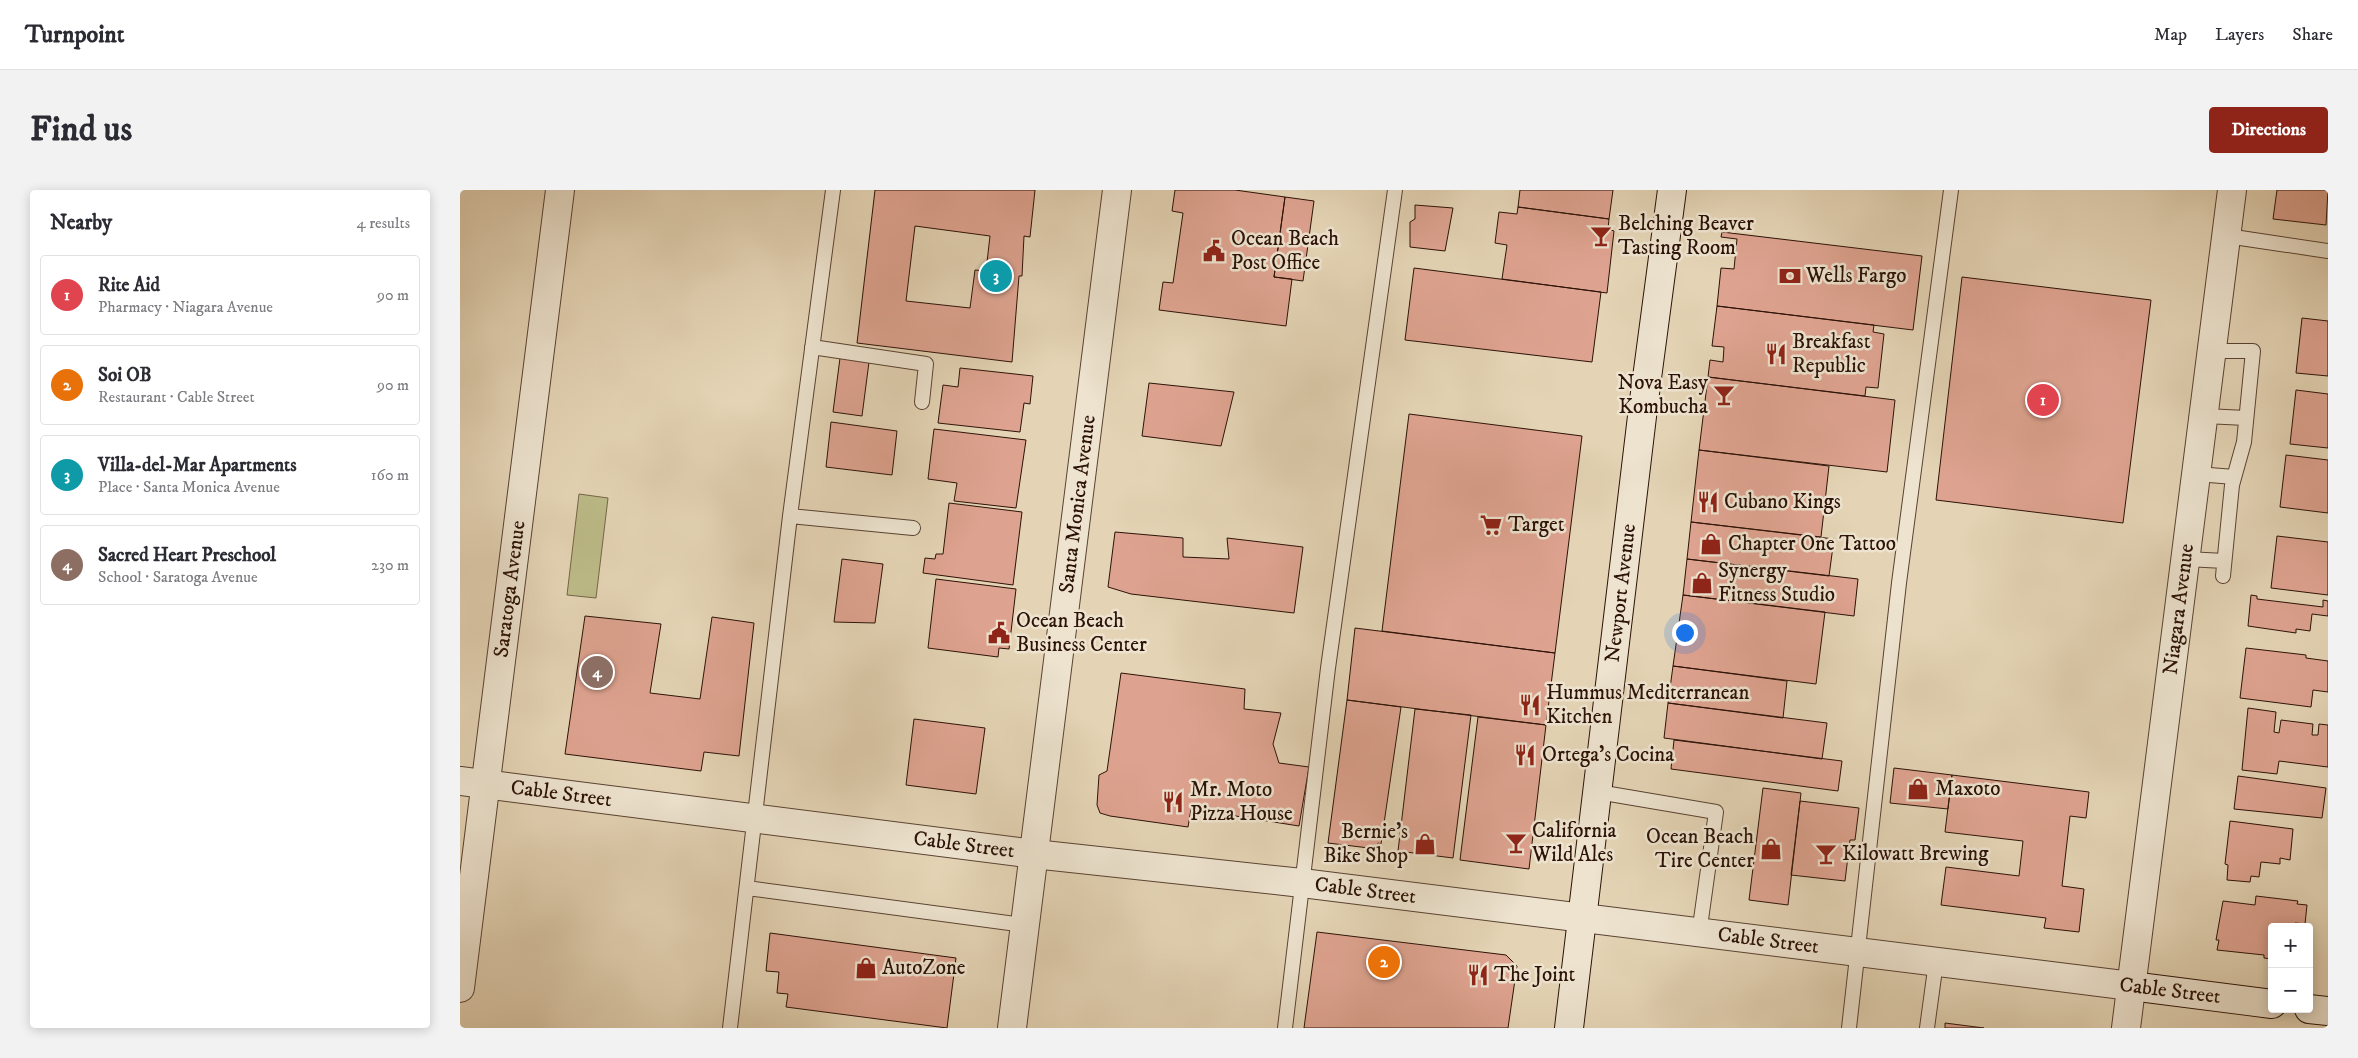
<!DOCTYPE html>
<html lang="en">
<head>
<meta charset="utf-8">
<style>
  body { margin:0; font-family:"IM FELL DW Pica",serif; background:#f2f2f3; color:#2b2b33 }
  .controls { position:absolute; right:15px; bottom:15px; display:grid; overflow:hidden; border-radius:5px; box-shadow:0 2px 12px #0003 }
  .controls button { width:45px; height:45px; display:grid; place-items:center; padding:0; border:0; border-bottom:1px solid #e1e1e2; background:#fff; color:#2b2b33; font:25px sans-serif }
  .you { position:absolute; left:1224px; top:442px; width:18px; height:18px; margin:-12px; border:4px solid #fff; border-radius:50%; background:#1a73e8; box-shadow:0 0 0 8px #1a73e833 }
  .badge { display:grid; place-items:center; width:32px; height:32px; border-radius:50%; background:#8f2418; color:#fff; font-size:16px; font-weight:700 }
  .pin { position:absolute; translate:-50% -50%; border:2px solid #fff; box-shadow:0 1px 5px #0006 }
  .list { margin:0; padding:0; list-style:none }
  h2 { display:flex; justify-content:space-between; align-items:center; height:65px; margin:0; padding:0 20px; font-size:21px }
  h2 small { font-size:16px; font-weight:400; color:#7c7c81 }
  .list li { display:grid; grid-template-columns:32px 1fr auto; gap:15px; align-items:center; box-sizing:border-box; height:80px; margin:0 10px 10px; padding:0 10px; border:1px solid #e1e1e2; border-radius:5px }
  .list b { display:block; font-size:19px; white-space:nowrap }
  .list p { margin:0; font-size:16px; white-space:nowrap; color:#7c7c81 }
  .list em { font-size:16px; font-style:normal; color:#7c7c81 }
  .map { position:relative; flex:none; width:1868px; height:838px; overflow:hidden; border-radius:5px }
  header { display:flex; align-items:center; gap:30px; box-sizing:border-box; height:70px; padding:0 25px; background:#fff; border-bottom:1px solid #e1e1e2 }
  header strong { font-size:24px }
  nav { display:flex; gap:28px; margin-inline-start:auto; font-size:18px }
  .intro { display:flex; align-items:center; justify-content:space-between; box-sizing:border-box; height:120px; padding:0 30px }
  h1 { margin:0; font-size:35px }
  .button { padding:12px 22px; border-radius:5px; background:#8f2418; color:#fff; font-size:18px; font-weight:700 }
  main { display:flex; gap:30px; padding:0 30px }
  aside { flex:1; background:#fff; border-radius:5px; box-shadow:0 2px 12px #0003 }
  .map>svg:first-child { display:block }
  .green { fill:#bcbb88; stroke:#746648 }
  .building { fill:#dea390; stroke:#2c1207; fill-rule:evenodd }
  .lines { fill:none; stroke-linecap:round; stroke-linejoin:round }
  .lane-casing { stroke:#5a4232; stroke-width:16 }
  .street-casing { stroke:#5a4232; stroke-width:30 }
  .secondary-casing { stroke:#2c1207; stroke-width:30 }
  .lane { stroke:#ede3cf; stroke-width:14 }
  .street { stroke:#ede3cf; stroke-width:28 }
  .secondary { stroke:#ede3cf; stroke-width:28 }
  .labels { text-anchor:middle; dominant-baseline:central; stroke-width:5; stroke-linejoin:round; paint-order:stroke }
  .poi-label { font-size:21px; fill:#2c1207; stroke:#ede3cf; text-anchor:start }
  .street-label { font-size:21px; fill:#2c1207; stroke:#ede3cf }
</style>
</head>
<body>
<header>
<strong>Turnpoint</strong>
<nav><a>Map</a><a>Layers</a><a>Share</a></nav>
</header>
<div class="intro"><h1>Find us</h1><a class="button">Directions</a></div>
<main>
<aside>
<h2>Nearby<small>4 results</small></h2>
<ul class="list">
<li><span class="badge" style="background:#e0444e">1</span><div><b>Rite Aid</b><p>Pharmacy · Niagara Avenue</p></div><em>90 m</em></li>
<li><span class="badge" style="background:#e8710a">2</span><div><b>Soi OB</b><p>Restaurant · Cable Street</p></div><em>90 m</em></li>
<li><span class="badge" style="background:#0f9aa8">3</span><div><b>Villa-del-Mar Apartments</b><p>Place · Santa Monica Avenue</p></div><em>160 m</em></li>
<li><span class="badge" style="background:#8d6e63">4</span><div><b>Sacred Heart Preschool</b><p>School · Saratoga Avenue</p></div><em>230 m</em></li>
</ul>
</aside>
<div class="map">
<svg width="1868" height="838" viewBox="0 0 1868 838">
  <rect width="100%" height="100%" fill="#e4d4b5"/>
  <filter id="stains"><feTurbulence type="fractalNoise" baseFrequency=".004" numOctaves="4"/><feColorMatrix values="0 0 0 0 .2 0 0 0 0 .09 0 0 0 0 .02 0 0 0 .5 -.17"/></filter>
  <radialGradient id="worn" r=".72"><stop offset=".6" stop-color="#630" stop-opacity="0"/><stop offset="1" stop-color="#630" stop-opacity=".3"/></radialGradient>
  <path class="green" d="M119 304 148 308 136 408 107 405Z"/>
  <path class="building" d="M415 0H575L570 47 564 46 562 86H559L552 172 397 153ZM455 36 530 46 526 81 515 80 510 118 446 111Z
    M715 0H775L825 7 814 87 832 89 826 136 699 120 703 92 713 93 723 23 712 21Z
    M1060 0H1153L1149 29 1058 17Z
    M1817 0H1868L1866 35 1813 29Z
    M825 7 854 11 843 91 814 87Z
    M955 15 993 18 985 61 950 57V32L955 29Z
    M1058 17 1149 29 1148 39 1154 41 1147 103 1042 89 1047 55 1035 53 1039 22 1057 24Z
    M1262 42 1462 66 1453 140 1257 116 1261 78 1274 79 1277 49 1261 47Z
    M954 78 1141 102 1132 172 945 150Z
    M1502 87 1691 110 1663 333 1476 310Z
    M1257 116 1414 135 1413 142 1424 144 1418 198 1406 197 1405 206 1248 187 1250 170 1263 172 1264 157 1252 156Z
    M1842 128 1868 131V186L1836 183Z
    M380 168 409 172 402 226 373 222Z
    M500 178 573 186 570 214 564 213 560 242 478 233 483 195 498 197Z
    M1248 187 1435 210 1427 282 1239 260Z
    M689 193 774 202 761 256 682 246Z
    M1836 200 1868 204V258L1830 254Z
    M949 224 1122 246 1095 463 922 441Z
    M371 232 437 241 432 285 366 277Z
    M474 239 566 250 556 318 494 311 497 293 468 289Z
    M1239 260 1369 276 1361 347 1231 332Z
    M1826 265 1868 270V323L1820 317Z
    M489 313 562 322 553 395 463 383 465 368 475 369 476 364H483Z
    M1231 332 1374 349 1369 386 1227 369Z
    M655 342 723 348V367L769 369 767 348 843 357 834 423 671 404 648 397Z
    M1817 346 1868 352V405L1811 398Z
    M382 369 423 374 415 433 374 432Z
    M1227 369 1398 389 1394 426 1223 405Z
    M476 389 556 399 549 459 539 458 538 467 468 458Z
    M1223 405 1365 422 1356 494 1213 476Z
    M1791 405 1797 406V409L1863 417V410L1868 411V426L1852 424 1850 441 1836 439V443L1788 436Z
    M125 426 201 434 190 503 240 509 252 427 294 433 279 566 244 562 241 581 105 564Z
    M895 438 1095 463 1086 535 887 510Z
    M1786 458 1846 465V468L1868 471V502L1853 500 1851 517 1780 508Z
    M1213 476 1327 491 1323 528 1208 513Z
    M661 483 785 499 784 519 821 523 813 554 819 573 849 577 839 636 731 619 728 637 650 626 640 623 637 615 639 585 647 581Z
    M887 510 941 517 921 654 918 653 917 659 868 653Z
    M1208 513 1367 533 1362 569 1204 548Z
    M1788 518 1816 522 1814 542 1819 543 1821 530 1853 534 1852 545H1858L1859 534 1868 535V577L1819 571 1817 584 1782 580Z
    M955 519 1011 525 993 668 938 661Z
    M1018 527 1086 535 1069 679 1000 670Z
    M454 529 525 538 516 604 446 595Z
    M1214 550 1382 571 1378 601 1211 579Z
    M1434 578 1492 585 1488 619 1430 613Z
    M1492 585 1629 602 1626 628 1610 626 1602 696 1624 699 1619 742 1584 738 1586 728 1481 715 1486 677 1559 686 1563 651 1485 642Z
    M1778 586 1866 598 1862 628 1774 619Z
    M1303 598 1341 603 1328 715 1289 710Z
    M1340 611 1399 618 1395 650H1390L1385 691 1331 685Z
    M1770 631 1833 639 1830 670 1820 668V674L1801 672 1799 687 1791 686 1790 692 1767 690 1768 675 1765 674Z
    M1796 706 1838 711 1837 714 1847 715 1845 734 1835 733V737H1812V769L1804 768V765L1757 760 1759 750H1756L1763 711 1795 715Z
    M857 742 1046 765 1057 776 1048 838H844Z
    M310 743 496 768 487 838 326 817 328 804 317 803 319 782 306 781Z
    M1485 833 1524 838H1485Z"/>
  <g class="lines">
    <g class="lane-casing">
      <path id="lane" d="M1767 46 1868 61
        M352 157 466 174 462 212
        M1753 161H1793L1784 252 1772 295 1763 386
        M1745 226 1786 228
        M1737 284 1774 287
        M330 326 453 338
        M1727 369 1764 371
        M1138 602 1256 622 1239 744
        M287 698 564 735
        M270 838 330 326 373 0
        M825 838 868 478 935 0
        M1389 838 1439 393 1491 0
        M1467 838 1476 772"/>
    </g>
    <g class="street-casing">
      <g id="street">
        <path id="s1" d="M0 591 574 664 842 693 1671 796"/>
        <path id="s2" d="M0 798 100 0"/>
        <path id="s3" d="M552 838 657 0"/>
        <path id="s4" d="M1666 838 1772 0"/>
      </g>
    </g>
    <g class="secondary-casing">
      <g id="secondary">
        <path d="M1671 796 1812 814"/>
        <path d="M1849 819 1868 821"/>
        <path id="s5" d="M1109 838 1183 218 1212 0"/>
      </g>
    </g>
    <use href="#lane" class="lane"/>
    <use href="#street" class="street"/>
    <use href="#secondary" class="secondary"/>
  </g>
  <defs>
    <g id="bar-bare" transform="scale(1.725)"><path d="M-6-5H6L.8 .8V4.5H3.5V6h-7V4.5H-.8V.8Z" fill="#8f2418" stroke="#ede3cf" stroke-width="2.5" paint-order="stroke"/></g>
    <g id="civic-bare" transform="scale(1.725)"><path d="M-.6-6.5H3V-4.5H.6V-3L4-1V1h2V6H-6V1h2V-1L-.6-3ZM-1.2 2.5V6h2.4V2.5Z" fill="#8f2418" stroke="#ede3cf" stroke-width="2.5" paint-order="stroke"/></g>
    <g id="bank-bare" transform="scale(1.725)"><path d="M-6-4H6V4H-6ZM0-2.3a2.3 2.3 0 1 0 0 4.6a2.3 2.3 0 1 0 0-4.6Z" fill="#8f2418" stroke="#ede3cf" stroke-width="2.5" paint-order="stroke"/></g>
    <g id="restaurant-bare" transform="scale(1.725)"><path d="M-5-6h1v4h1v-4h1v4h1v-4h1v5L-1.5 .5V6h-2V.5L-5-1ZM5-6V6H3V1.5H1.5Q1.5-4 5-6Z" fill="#8f2418" stroke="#ede3cf" stroke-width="2.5" paint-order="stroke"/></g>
    <g id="supermarket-bare" transform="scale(1.725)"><path d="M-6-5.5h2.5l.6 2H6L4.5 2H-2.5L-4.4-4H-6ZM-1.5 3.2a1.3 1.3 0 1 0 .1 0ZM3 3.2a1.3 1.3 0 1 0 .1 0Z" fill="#8f2418" stroke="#ede3cf" stroke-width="2.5" paint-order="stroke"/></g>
    <g id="shop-bare" transform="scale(1.725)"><path d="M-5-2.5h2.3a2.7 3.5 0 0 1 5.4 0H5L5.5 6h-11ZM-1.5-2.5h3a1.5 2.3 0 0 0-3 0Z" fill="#8f2418" stroke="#ede3cf" stroke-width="2.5" paint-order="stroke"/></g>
  </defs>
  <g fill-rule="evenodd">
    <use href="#bar-bare" x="1141" y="46"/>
    <use href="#civic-bare" x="754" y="61"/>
    <use href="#bank-bare" x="1330" y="86"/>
    <use href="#restaurant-bare" x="1316" y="164"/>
    <use href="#bar-bare" x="1264" y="205"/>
    <use href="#restaurant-bare" x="1248" y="312"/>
    <use href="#supermarket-bare" x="1031" y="335"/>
    <use href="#shop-bare" x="1251" y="354"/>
    <use href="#shop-bare" x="1242" y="393"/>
    <use href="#civic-bare" x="539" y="443"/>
    <use href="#restaurant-bare" x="1070" y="515"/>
    <use href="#restaurant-bare" x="1065" y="565"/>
    <use href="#shop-bare" x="1458" y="599"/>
    <use href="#restaurant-bare" x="713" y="612"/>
    <use href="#bar-bare" x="1056" y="653"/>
    <use href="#shop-bare" x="965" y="654"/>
    <use href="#shop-bare" x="1311" y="659"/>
    <use href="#bar-bare" x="1366" y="664"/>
    <use href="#shop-bare" x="406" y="778"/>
    <use href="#restaurant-bare" x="1018" y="785"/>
  </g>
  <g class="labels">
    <g class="poi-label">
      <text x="1158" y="34">Belching Beaver<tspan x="1158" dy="24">Tasting Room</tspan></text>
      <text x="771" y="49">Ocean Beach<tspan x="771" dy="24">Post Office</tspan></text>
      <text x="1346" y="86">Wells Fargo</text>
      <text x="1332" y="152">Breakfast<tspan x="1332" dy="24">Republic</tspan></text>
      <text x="1248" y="193" text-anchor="end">Nova Easy<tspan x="1248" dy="24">Kombucha</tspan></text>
      <text x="1264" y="312">Cubano Kings</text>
      <text x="1048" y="335">Target</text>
      <text x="1268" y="354">Chapter One Tattoo</text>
      <text x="1258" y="381">Synergy<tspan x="1258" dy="24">Fitness Studio</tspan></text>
      <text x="556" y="431">Ocean Beach<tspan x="556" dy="24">Business Center</tspan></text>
      <text x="1086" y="503">Hummus Mediterranean<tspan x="1086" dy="24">Kitchen</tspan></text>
      <text x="1082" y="565">Ortega’s Cocina</text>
      <text x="1475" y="599">Maxoto</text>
      <text x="730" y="600">Mr. Moto<tspan x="730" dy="24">Pizza House</tspan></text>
      <text x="1072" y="641">California<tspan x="1072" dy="24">Wild Ales</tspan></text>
      <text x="948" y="642" text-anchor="end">Bernie's<tspan x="948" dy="24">Bike Shop</tspan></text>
      <text x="1294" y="647" text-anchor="end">Ocean Beach<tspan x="1294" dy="24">Tire Center</tspan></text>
      <text x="1382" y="664">Kilowatt Brewing</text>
      <text x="422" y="778">AutoZone</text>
      <text x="1034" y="785">The Joint</text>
    </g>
    <g class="street-label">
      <text stroke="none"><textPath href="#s3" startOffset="528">Santa Monica Avenue</textPath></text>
      <text stroke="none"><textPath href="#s2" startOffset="402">Saratoga Avenue</textPath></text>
      <text stroke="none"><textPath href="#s5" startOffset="438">Newport Avenue</textPath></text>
      <text stroke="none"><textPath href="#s4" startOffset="422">Niagara Avenue</textPath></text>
      <text stroke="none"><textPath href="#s1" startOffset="102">Cable Street</textPath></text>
      <text stroke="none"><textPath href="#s1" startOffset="508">Cable Street</textPath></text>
      <text stroke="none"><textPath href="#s1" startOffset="912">Cable Street</textPath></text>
      <text stroke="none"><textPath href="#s1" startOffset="1318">Cable Street</textPath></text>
      <text transform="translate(1710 801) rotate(7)">Cable Street</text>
    </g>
  </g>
  <rect width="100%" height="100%" filter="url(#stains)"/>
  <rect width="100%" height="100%" fill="url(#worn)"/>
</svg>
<div class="controls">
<button>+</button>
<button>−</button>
</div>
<div class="you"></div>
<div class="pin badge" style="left:1583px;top:210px;background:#e0444e">1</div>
<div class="pin badge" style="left:924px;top:772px;background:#e8710a">2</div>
<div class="pin badge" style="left:536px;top:86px;background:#0f9aa8">3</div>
<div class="pin badge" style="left:137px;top:482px;background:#8d6e63">4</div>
</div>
</main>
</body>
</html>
